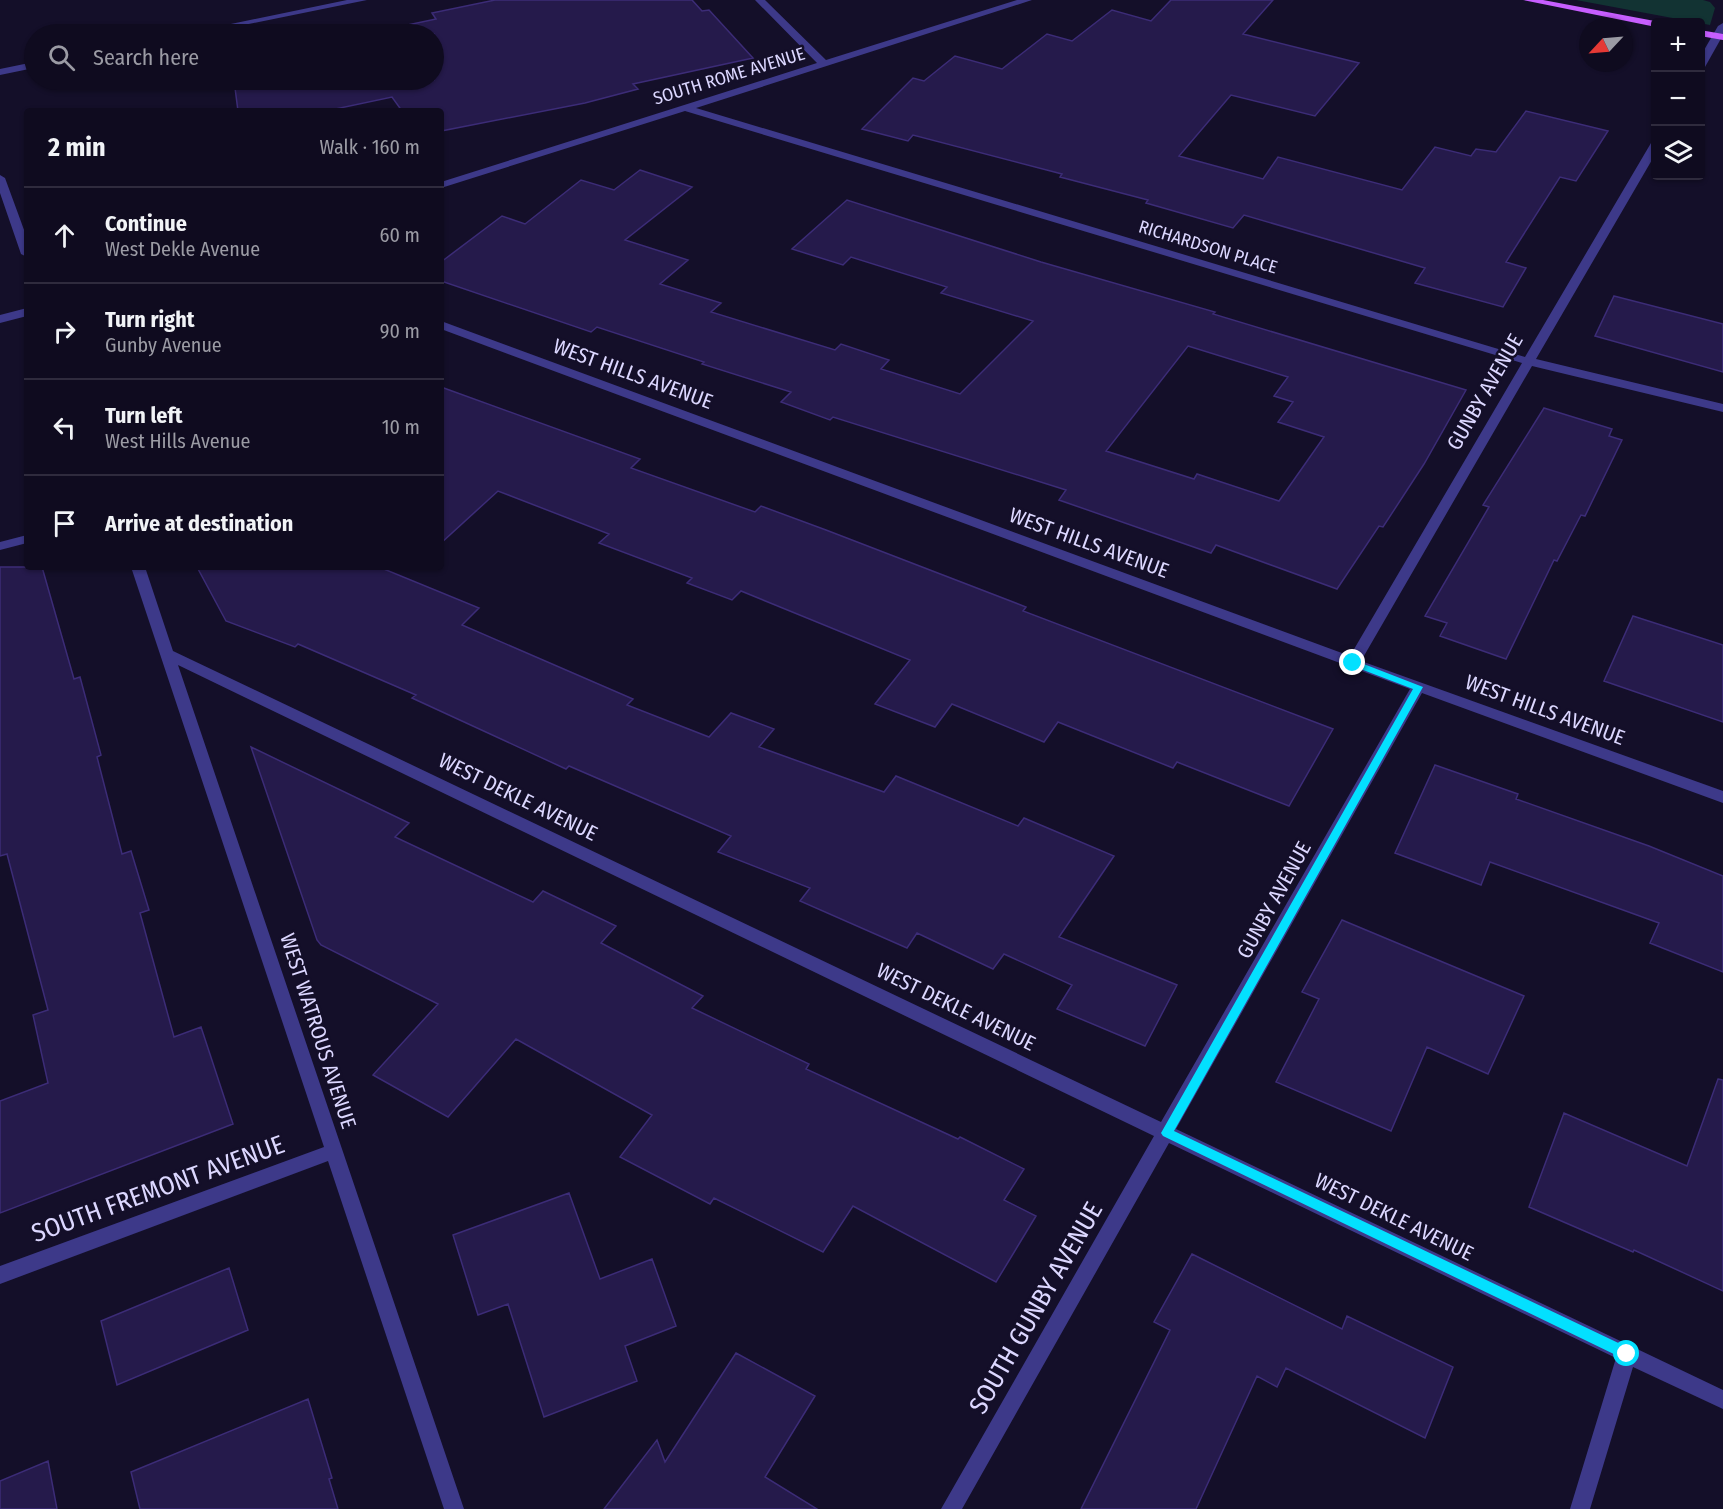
<!DOCTYPE html>
<html lang="en">
<head>
<meta charset="utf-8">
<style>
  body { margin:0; font-family:"Fira Sans Condensed",sans-serif; background:#1d192c; color:#f1f3f6 }
  .controls { position:absolute; right:18px; top:18px; display:grid; overflow:hidden; border-radius:6px; box-shadow:0 2px 4px #0004 }
  .controls button { width:54px; height:54px; display:grid; place-items:center; padding:0; border:0; border-bottom:2px solid #2f2b3d; background:#0f0b1f; color:#f1f3f6; font:30px sans-serif }
  .compass { position:absolute; left:1579px; top:18px; width:54px; height:54px; border-radius:50%; background:#0f0b1f; box-shadow:0 2px 4px #0004; rotate:244deg }
  .stop { position:absolute; width:18px; height:18px; margin:-14px; border:4px solid #03e0ff; border-radius:50%; background:#fff }
  .stop.end { background:#03e0ff; border-color:#fff; box-shadow:0 2px 6px #0008 }
  .list { margin:0; padding:0; list-style:none }
  h2 { display:flex; justify-content:space-between; align-items:center; height:78px; margin:0; padding:0 24px; font-size:26px }
  h2 small { font-size:20px; font-weight:400; color:#9b9ba4 }
  .list li { display:grid; grid-template-columns:39px 1fr auto; gap:18px; align-items:center; box-sizing:border-box; height:96px; padding:0 24px; border-top:2px solid #2f2b3d }
  .list b { display:block; font-size:22px; white-space:nowrap }
  .list p { margin:0; font-size:20px; white-space:nowrap; color:#9b9ba4 }
  .list em { font-size:20px; font-style:normal; color:#9b9ba4 }
  .icon { flex:none; width:33px; height:33px; fill:none; stroke:currentColor; stroke-width:2; stroke-linecap:round; stroke-linejoin:round }
  .map { position:relative; flex:none; width:1723px; height:1509px; overflow:hidden }
  .search { position:absolute; background:#0f0b1f; box-shadow:0 2px 4px #0004; left:24px; top:24px; width:420px; height:66px; display:flex; align-items:center; gap:15px; box-sizing:border-box; padding:0 21px; border-radius:33px; color:#9b9ba4; font-size:22px }
  .panel { position:absolute; background:#0f0b1f; box-shadow:0 2px 4px #0004; left:24px; top:108px; width:420px; height:462px; border-radius:6px }
  .map>svg:first-child { display:block }
  .green { fill:#123333 }
  .building { fill:#251a4b; stroke:#3c2c77; stroke-width:1.5; fill-rule:evenodd }
  .lines { fill:none; stroke-linecap:round; stroke-linejoin:round }
  .minor { fill:#3d3989; fill-rule:evenodd }
  .major { fill:#c75eff; fill-rule:evenodd }
  .route { fill:#03e0ff }
  .labels { text-anchor:middle; dominant-baseline:central; stroke-width:5; stroke-linejoin:round; paint-order:stroke }
  .far-street-label { font-size:18px; fill:#dcd7ff; stroke:#140f29 }
  .street-label { font-size:21px; fill:#dcd7ff; stroke:#140f29 }
  .near-street-label { font-size:26px; fill:#dcd7ff; stroke:#140f29 }
</style>
</head>
<body>
<div class="map">
<svg width="1723" height="1509" viewBox="0 0 1723 1509">
  <rect width="100%" height="100%" fill="#140f29"/>
  <path class="green" d="M1576 0H1703L1710 2 1715 8 1710 25Z"/>
  <path class="building" d="M495 0H692L702 11 709 10 753 58 633 84 638 89 585 103 441 131V111H402L392 97 326 111H238L234 80H434V34H365L436 19 432 13Z
    M1171 0H1273L1243 34 1359 63 1315 116 1231 95 1179 156 1263 179 1278 157 1402 190 1435 147 1471 156 1476 149 1496 152 1526 111 1608 131 1576 181 1560 177 1506 262 1526 268 1503 307 1415 283 1425 268 1244 215 1233 228 1146 203 1148 200 1060 177 1062 174 913 135 908 141 862 129 913 78 924 81 955 56 1002 69 1047 34 1072 41 1112 10 1151 21Z
    M640 170 692 187 625 240 688 260 660 284 721 303 711 312 835 350 841 344 889 360 881 369 960 394 1033 321 941 293 947 287 851 257 843 265 792 249 847 200 1041 262 1215 312 1213 314 1466 390 1424 464 1383 527 1379 526 1337 589 1216 545 1211 553 1059 500 1066 490 833 417 830 420 781 402 791 392 702 364 704 362 597 327 591 332 441 281V262L502 216 525 224 581 180 614 190ZM1188 346 1288 377 1274 396 1293 402 1278 422 1324 437 1279 501 1197 474 1194 479 1106 451Z
    M1614 296 1723 324V372L1595 336Z
    M441 387 640 459 631 468 755 512 761 506 826 530 1026 607 1023 611 1333 729 1289 806 1177 762 1173 768 1058 722 1044 742 952 704 935 727 875 704 910 660 741 591 732 600 687 583 692 578 599 543 609 534 498 491 441 543Z
    M1544 408 1612 429 1609 436 1622 440 1585 516 1581 515 1557 561 1554 560 1506 659 1440 636 1447 623 1425 616 1489 507 1483 505Z
    M0 567H42L74 679 80 677 101 755 97 757 122 854 131 851 149 910 140 913 174 1037 201 1027 233 1124 0 1213V1101L48 1083 33 1015 48 1010 7 854 0 856Z
    M197 567H379L479 608 462 625 633 699 627 705 709 737 731 713 774 729 759 747 884 792 896 776 1018 826 1024 818 1114 856 1059 937 1177 985 1145 1046 1057 1009 1072 985 1004 954 993 969 917 933 907 948 800 901 810 888 718 852 731 836 569 766 566 769 412 698 416 695 298 644 295 647 226 621Z
    M1633 616 1723 645V722L1604 681Z
    M251 747 409 823 395 837 533 902 543 891 616 926 601 943 703 996 692 1008 809 1064 806 1069 958 1139 960 1137 1024 1169 1004 1200 1036 1216 996 1282 853 1206 823 1252 714 1198 710 1204 620 1157 652 1115 516 1039 448 1117 373 1075 438 1004 321 945 317 940Z
    M1435 765 1518 794 1516 799 1649 846 1723 876V972L1650 943 1659 923 1490 862 1481 885 1395 853Z
    M1342 920 1524 996 1488 1074 1427 1047 1391 1131 1276 1082 1319 999 1302 992Z
    M1718 1079 1723 1080V1291L1634 1250 1633 1252 1529 1207 1564 1113 1687 1166Z
    M569 1193 600 1279 652 1259 676 1326 625 1346 637 1381 544 1417 508 1304 478 1315 453 1235Z
    M1192 1254 1342 1329 1347 1316 1453 1367 1425 1438 1286 1368 1277 1387 1257 1376 1196 1509H1081L1170 1330 1154 1322Z
    M229 1268 248 1330 117 1385 101 1321Z
    M736 1353 815 1396 765 1477 817 1509H604L657 1440 665 1462Z
    M308 1399 332 1478 329 1479 338 1509H140L131 1472Z
    M48 1461 57 1509H0V1481Z"/>
  <g class="lines">
    <path class="minor" d="M347 0H367L200 34H183Z
      M755 0H765L826 60 1017 0H1032L696 108 1525 357 1651 143 1656 140V153L1536 359 1723 404V412L1532 366 1361 661 1723 791V803L1422 693 1176 1129 1723 1390V1409L1633 1367 1590 1509H1570L1616 1358 1169 1143 962 1509H941L1154 1136 178 665 464 1509H444L328 1161 0 1284V1266L324 1147 131 567H145L173 651 1161 1122 1410 689 441 329V321L1350 656 1522 363 685 111 441 188V182L817 63Z
      M1723 23V35L1705 67 1700 70V57L1718 26Z
      M34 62V68L0 75V69Z
      M0 175 5 178 27 238V257L21 254 0 193Z
      M27 308V316L0 323V315Z
      M27 535V543L0 550V542Z"/>
    <path class="major" d="M1523 0H1543L1660 22H1656V27Z
      M1700 30 1723 34V40L1700 36Z"/>
  </g>
  <path class="route" d="M1350 661H1356L1423 687 1174 1131 1631 1349V1358H1622L1163 1136 1161 1133 1413 689 1350 665Z"/>
  <g class="labels">
    <g class="far-street-label">
      <text transform="translate(729 76) rotate(-17)">SOUTH ROME AVENUE</text>
      <text transform="translate(1208 247) rotate(17)">RICHARDSON PLACE</text>
    </g>
    <g class="street-label">
      <text transform="translate(633 374) rotate(20)">WEST HILLS AVENUE</text>
      <text transform="translate(1485 392) rotate(-60)">GUNBY AVENUE</text>
      <text transform="translate(1089 543) rotate(20)">WEST HILLS AVENUE</text>
      <text transform="translate(1545 710) rotate(20)">WEST HILLS AVENUE</text>
      <text transform="translate(518 797) rotate(26)">WEST DEKLE AVENUE</text>
      <text transform="translate(1274 900) rotate(-61)">GUNBY AVENUE</text>
      <text transform="translate(956 1007) rotate(26)">WEST DEKLE AVENUE</text>
      <text transform="translate(318 1031) rotate(72)">WEST WATROUS AVENUE</text>
      <text transform="translate(1394 1217) rotate(26)">WEST DEKLE AVENUE</text>
    </g>
    <g class="near-street-label">
      <text transform="translate(158 1189) rotate(-20)">SOUTH FREMONT AVENUE</text>
      <text transform="translate(1036 1308) rotate(-60)">SOUTH GUNBY AVENUE</text>
    </g>
  </g>
</svg>
<div class="controls">
<button>+</button>
<button>−</button>
<button><svg class="icon" aria-label="layers" viewBox="0 0 24 24"><path d="M12 4l9 5-9 5-9-5zM3 14l9 5 9-5"/></svg></button>
</div>
<svg class="compass" viewBox="-18 -18 36 36"><path d="M0-13l5 13h-10z" fill="#e53935"/><path d="M0 13l5-13h-10z" fill="#9b9ba4"/></svg>
<div class="stop" style="left:1627px;top:1354px"></div>
<div class="stop end" style="left:1353px;top:663px"></div>
<div class="search"><svg class="icon" aria-label="search" viewBox="0 0 24 24"><circle cx="10" cy="10" r="6"/><path d="M15 15l6 6"/></svg>Search here</div>
<section class="panel">
<h2>2 min<small>Walk · 160 m</small></h2>
<ul class="list">
<li><svg class="icon" aria-label="ahead" viewBox="0 0 24 24"><path d="M12 20V5M6 11l6-6 6 6"/></svg><div><b>Continue</b><p>West Dekle Avenue</p></div><em>60 m</em></li>
<li><svg class="icon" aria-label="right" viewBox="0 0 24 24"><path d="M7 20v-9h11M14 6l5 5-5 5"/></svg><div><b>Turn right</b><p>Gunby Avenue</p></div><em>90 m</em></li>
<li><svg class="icon" aria-label="left" viewBox="0 0 24 24"><path d="M17 20v-9H6M10 6l-5 5 5 5"/></svg><div><b>Turn left</b><p>West Hills Avenue</p></div><em>10 m</em></li>
<li><svg class="icon" aria-label="arrive" viewBox="0 0 24 24"><path d="M6 21V4h12l-3 4 3 4H6"/></svg><div><b>Arrive at destination</b></div></li>
</ul>
</section>
</div>
</body>
</html>
